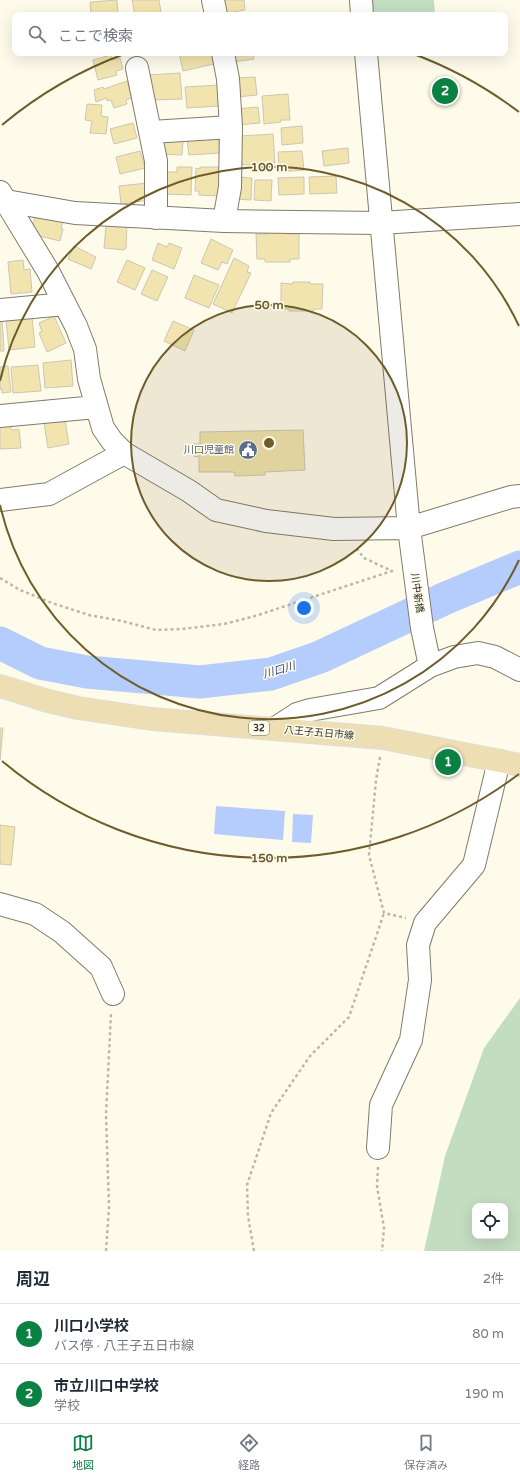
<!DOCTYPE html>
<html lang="ja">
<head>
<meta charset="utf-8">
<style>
  body { margin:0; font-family:"Varela Round","Noto Sans JP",sans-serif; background:#f2f2f3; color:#1f2937 }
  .controls { position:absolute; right:12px; bottom:12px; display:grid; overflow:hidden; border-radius:8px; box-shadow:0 4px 16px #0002 }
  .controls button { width:36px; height:36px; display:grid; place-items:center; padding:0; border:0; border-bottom:1px solid #e0e1e3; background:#fff; color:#1f2937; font:20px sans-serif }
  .you { position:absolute; left:304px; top:608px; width:14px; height:14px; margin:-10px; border:3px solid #fff; border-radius:50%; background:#1a73e8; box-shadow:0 0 0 6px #1a73e833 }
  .badge { display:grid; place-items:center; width:26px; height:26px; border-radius:50%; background:#0b8043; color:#fff; font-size:13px; font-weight:700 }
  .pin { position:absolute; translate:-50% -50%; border:2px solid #fff; box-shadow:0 1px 4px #0006 }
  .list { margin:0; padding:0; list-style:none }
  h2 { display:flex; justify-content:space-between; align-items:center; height:52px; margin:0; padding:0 16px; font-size:17px }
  h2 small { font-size:13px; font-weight:400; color:#747a83 }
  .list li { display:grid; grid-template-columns:26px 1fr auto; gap:12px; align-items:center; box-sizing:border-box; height:60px; padding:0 16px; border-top:1px solid #e0e1e3 }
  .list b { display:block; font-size:15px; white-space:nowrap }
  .list p { margin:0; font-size:13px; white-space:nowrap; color:#747a83 }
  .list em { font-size:13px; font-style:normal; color:#747a83 }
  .icon { flex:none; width:22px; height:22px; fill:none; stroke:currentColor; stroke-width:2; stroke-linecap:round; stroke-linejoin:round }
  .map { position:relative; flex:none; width:520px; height:1251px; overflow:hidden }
  .search { position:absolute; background:#fff; box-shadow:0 4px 16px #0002; left:12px; right:12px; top:12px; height:44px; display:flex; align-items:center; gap:10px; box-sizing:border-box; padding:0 14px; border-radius:8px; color:#747a83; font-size:15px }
  .sheet { height:172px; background:#fff }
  nav { display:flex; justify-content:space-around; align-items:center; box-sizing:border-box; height:56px; border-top:1px solid #e0e1e3; background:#fff; font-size:11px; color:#747a83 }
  nav a { display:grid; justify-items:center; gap:2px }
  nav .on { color:#0b8043 }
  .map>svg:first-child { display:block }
  .green { fill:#c3ddc1; fill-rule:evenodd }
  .water { fill:#b5cdfc }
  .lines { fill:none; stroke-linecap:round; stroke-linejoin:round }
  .river { stroke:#b5cdfc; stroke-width:33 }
  .building { fill:#f2e4ae; stroke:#ccc7b4 }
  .minor-casing { stroke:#807b6a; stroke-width:24 }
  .major-casing { stroke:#dededd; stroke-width:24 }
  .path { stroke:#bbb8ab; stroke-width:2.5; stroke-dasharray:3 3; stroke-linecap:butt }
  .minor { stroke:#fff; stroke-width:22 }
  .major { stroke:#eddfb3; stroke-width:22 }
  .ring { fill:none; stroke:#6e5c2a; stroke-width:2 }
  .labels { text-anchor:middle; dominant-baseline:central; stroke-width:3; stroke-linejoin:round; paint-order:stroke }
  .shield { fill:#fffbeb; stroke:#6f6c62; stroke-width:1 }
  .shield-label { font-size:9px; font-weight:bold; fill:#312f28 }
  .service-label { font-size:10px; fill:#4e5e75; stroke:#fffbeb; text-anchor:end }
  .street-label { font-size:10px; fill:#312f28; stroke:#fffbeb }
  .water-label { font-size:11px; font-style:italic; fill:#304b84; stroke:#fffbeb }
  .centre { fill:#6e5c2a; stroke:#fffbeb; stroke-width:2 }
  .ring-label { font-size:12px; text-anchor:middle; font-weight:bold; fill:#6e5c2a; stroke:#fffbeb; stroke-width:3; stroke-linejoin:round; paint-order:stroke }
</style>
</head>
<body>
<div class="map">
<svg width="520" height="1251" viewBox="0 0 520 1251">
  <rect width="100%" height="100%" fill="#fffbeb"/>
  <path class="green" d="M372 0H434L435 15H373Z
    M520 998V1251H424L445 1156 484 1048ZM475 1206H505V1236H475Z"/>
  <path class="water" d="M216 806 285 811 283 840 214 834Z
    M293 814 313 815 311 843 292 842Z"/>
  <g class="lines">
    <path class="river" d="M0 643 40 663 87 672 200 682 271 674 320 657 446 598 520 567"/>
  </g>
  <path class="building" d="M117 0 118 15H91L90 2Z
    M132 0H159L161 12 143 15H135Z
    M220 0H244L245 10 222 14Z
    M179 53H212L214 64 183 71Z
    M231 53H253L254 59 233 62Z
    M111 55 113 60 120 58 123 69 116 71 117 75 98 80 93 60Z
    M180 73 182 99 153 100 148 75Z
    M255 77 257 95 237 97 235 78Z
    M127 81 132 98 126 100 127 104 114 108 111 100 107 101V98L96 102 94 90 103 87 104 89Z
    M218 85 219 106 187 108 185 87Z
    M288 94 290 120H281V122L264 124 262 96Z
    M87 104 102 105 101 116 108 117 106 134 90 133 92 121 85 120Z
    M258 107 260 123 237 125 236 109Z
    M133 123 137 138 114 144 110 129Z
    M302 126 303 143 282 145 281 128Z
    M163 132 183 140 182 155 162 154Z
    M186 133H218L220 153 189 155Z
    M273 134 275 163 242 165 240 136Z
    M348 148 349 163 324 166 322 151Z
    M140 151 145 168 120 174 116 157Z
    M302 151 304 170 279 172 278 152Z
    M177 167H192L191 195 164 194 165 172H177Z
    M200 167H218V170H220L222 193 218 196 199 195V191H195L196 168 200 169Z
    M336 176 337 193 310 194 309 177Z
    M235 177 252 178 251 200 234 199Z
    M304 177V194L279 195 278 178Z
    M255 180H272L271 201 254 200Z
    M147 183 149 200 121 204 119 186Z
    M40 215 63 220 61 229H63L60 241 35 235 36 229 32 228 35 217 39 218Z
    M107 225 127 226 126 248 124 250 104 248 106 226Z
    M269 232H287V234H299V259H290V262H265V259H257L256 234H269Z
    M211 239 233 250 227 264 222 262 218 270 201 263Z
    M158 243 167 247 169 243 182 248 174 269 152 260Z
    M74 246 96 257 91 269 68 259Z
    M234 258 249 266 247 272 251 273 232 313 213 304Z
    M23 260 24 270 30 269 32 292 11 294 8 262Z
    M127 260 145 268 135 290 117 282Z
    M152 270 168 277 157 301 141 294Z
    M194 275 219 285 209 308 185 298Z
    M293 282H310V284H323L322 309H314V311H289V309H281V283L293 284Z
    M54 316 66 343 47 352 39 333 42 332 39 323Z
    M32 317 35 347 9 350 6 320Z
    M0 319H2L4 351H0Z
    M173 321 194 330 185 351 164 341Z
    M71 360 73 386 45 388 43 363Z
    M38 365 41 391 13 393 11 367Z
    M8 366 11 392 2 393V388L0 390V367Z
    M65 420 69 444 48 448 44 423Z
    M0 425H11V430L19 429 21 448 0 449Z
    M303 430 305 470 265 472V475L235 476 234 472H199V457L193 456V444H200V432Z
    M0 728H3L0 760Z
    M0 825 15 827 11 865 0 864Z"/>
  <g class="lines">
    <g class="minor-casing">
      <path id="minor" d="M213 0 216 15
        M361 0 362 15
        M223 53 228 79 231 127 230 187 224 221
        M366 53 409 528 422 628 430 666
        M137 68 156 161V218
        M151 132 231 127
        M0 192 48 271 76 326 85 349 89 379 103 428 112 441 124 453 189 491 216 510 266 521 334 529 409 528 511 497 520 496
        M0 201H6L75 213 224 221 381 223 520 214
        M0 310 65 304
        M0 416 96 407
        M0 500 49 494 124 453
        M274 729 297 714 310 710 379 698 430 666 454 657 478 653 495 657 520 670
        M0 904 35 914 62 932 101 967 113 994
        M378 1148 381 1105 411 1040 420 980 418 945 425 923 474 865 499 761"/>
    </g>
    <g class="major-casing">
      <path id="major" d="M0 686 48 701 78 708 152 719 383 738 520 765"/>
    </g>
    <path class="path" d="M0 578 20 590 52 603 89 615 122 621 156 630 182 629 224 624 255 616 392 571 364 558 357 549
      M380 757 376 780 369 855 384 913 406 918
      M378 1167 377 1186 384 1228 382 1251
      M106 1251 109 1207 106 1115 111 1014
      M254 1251 248 1216 247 1185 271 1113 310 1056 349 1017 384 913"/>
    <use href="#minor" class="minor"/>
    <use href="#major" class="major"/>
  </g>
  <circle cx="269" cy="443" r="138" fill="#6e5c2a" fill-opacity=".12"/>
  <g class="ring">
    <circle cx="269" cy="443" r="138"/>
    <path d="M519 560A276 276 0 0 1 0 505M0 381A276 276 0 0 1 519 326"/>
    <path d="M519 774A415 415 0 0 1 2 761M2 125A415 415 0 0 1 127 53M411 53A415 415 0 0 1 519 112"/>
  </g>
  <defs>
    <g id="civic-disc" transform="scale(1)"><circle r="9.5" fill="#5c6f8a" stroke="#fffbeb"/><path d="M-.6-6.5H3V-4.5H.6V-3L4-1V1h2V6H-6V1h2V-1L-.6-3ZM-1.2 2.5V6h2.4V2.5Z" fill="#fff"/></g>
  </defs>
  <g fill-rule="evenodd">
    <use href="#civic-disc" x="248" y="450"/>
  </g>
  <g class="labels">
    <rect class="shield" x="249" y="721" width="20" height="14" rx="3"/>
    <g class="shield-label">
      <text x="259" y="728">32</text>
    </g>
    <g class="service-label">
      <text x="234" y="450">川口児童館</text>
    </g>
    <g class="street-label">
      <text transform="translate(417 593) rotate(82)">川中新橋</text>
      <text transform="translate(319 733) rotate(5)">八王子五日市線</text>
    </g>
    <g class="water-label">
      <text transform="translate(279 670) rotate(-16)">川口川</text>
    </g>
  </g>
  <circle cx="269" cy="443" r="6" class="centre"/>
  <g class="ring-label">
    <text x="269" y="171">100 m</text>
    <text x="269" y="309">50 m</text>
    <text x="269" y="862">150 m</text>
  </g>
</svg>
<div class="controls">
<button><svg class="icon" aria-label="locate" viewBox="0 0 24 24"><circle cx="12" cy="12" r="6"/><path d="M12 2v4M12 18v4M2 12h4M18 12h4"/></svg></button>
</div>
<div class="you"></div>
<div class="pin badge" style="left:448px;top:762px">1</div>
<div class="pin badge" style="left:445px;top:91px">2</div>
<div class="search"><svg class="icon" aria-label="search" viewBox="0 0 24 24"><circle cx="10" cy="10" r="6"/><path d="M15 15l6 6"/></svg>ここで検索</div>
</div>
<section class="sheet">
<h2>周辺<small>2件</small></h2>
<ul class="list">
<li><span class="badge">1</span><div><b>川口小学校</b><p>バス停 · 八王子五日市線</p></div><em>80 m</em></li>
<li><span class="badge">2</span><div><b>市立川口中学校</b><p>学校</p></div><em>190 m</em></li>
</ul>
</section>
<nav>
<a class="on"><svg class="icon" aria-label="map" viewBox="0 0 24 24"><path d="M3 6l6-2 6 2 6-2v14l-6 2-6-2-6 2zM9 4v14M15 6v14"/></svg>地図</a>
<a><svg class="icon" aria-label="directions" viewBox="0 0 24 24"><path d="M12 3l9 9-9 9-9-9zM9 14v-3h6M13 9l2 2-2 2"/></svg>経路</a>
<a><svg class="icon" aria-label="saved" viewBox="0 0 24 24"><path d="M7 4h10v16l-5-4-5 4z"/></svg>保存済み</a>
</nav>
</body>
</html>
